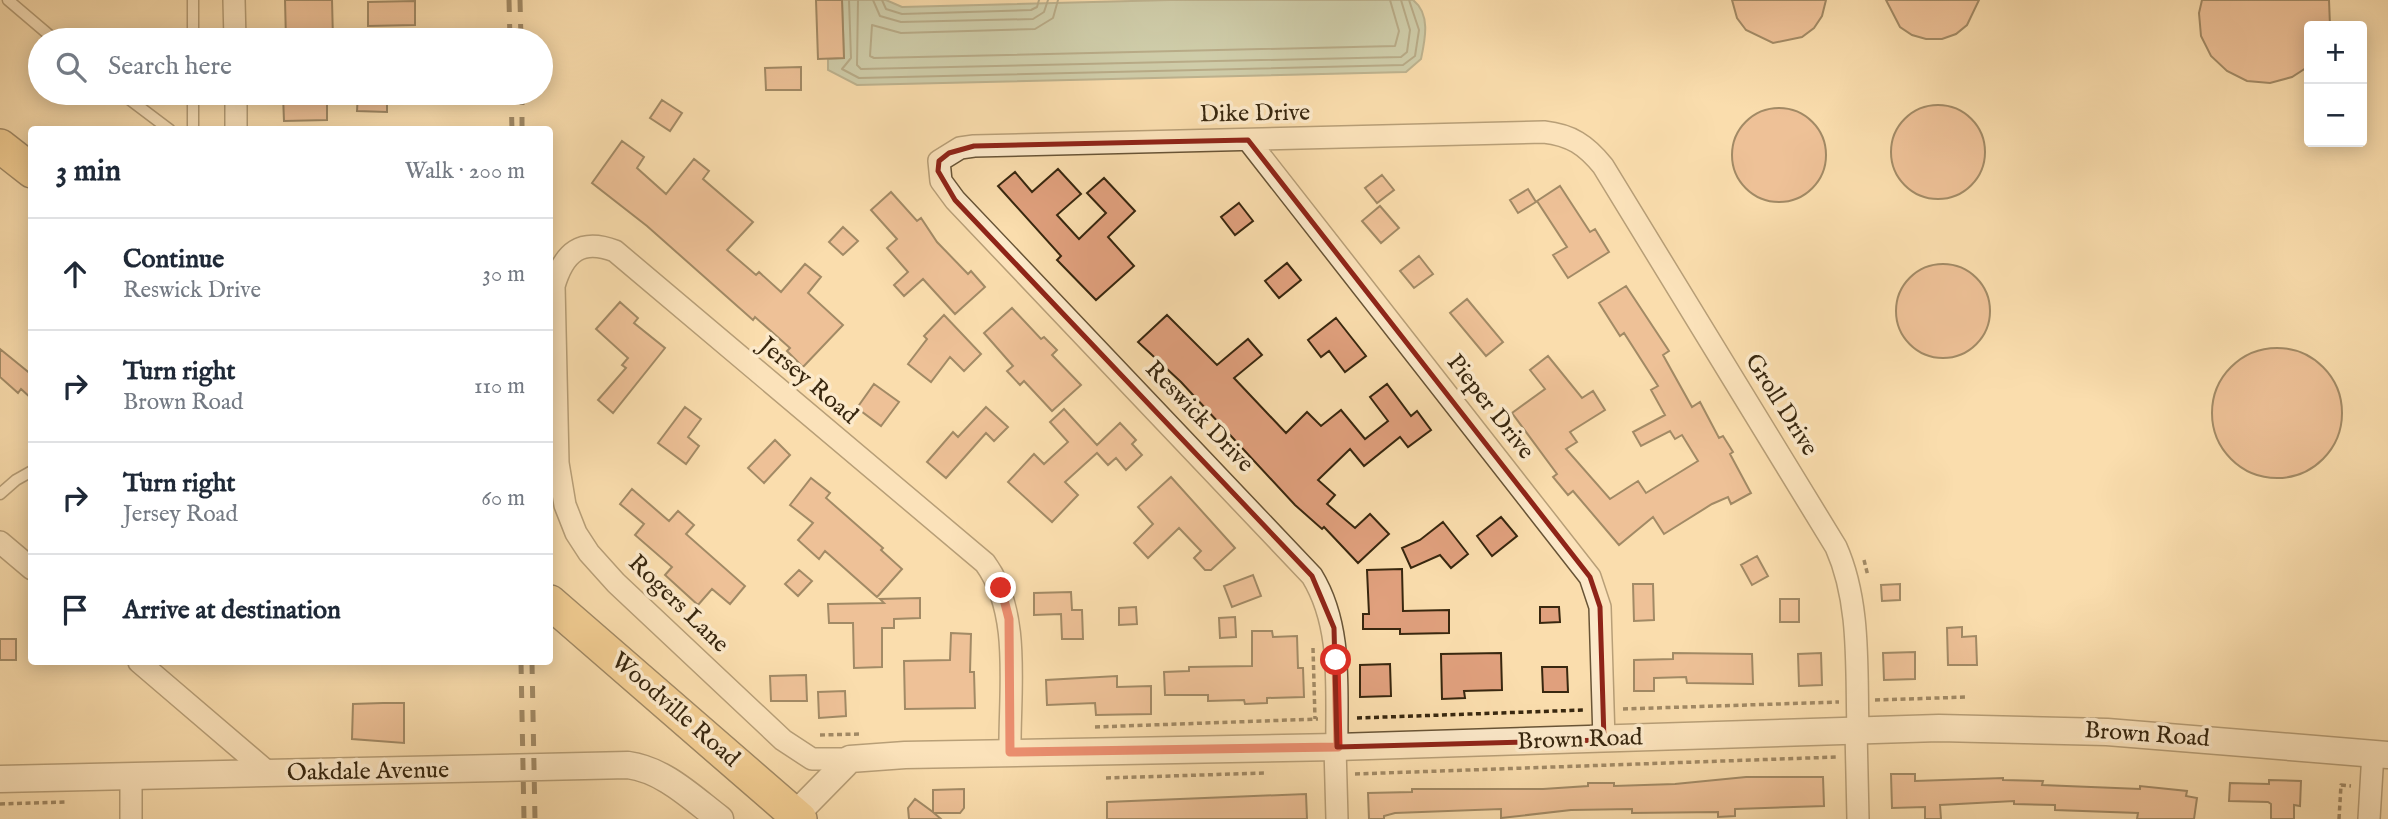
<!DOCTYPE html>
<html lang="en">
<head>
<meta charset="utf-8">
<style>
  body { margin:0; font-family:"IM FELL English",serif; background:#f2f2f3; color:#1f2937 }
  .controls { position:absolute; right:21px; top:21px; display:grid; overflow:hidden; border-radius:7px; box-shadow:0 4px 18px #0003 }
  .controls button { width:63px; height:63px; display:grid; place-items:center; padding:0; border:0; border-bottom:2px solid #e0e1e3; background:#fff; color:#1f2937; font:35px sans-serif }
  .stop { position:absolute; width:21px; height:21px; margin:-16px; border:5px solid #d93025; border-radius:50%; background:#fff }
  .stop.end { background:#d93025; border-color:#fff; box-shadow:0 2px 7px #0008 }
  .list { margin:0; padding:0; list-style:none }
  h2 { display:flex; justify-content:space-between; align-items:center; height:91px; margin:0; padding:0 28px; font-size:30px }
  h2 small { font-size:23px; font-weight:400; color:#747a83 }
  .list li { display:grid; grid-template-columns:46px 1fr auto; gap:21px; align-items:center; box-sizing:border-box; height:112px; padding:0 28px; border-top:2px solid #e0e1e3 }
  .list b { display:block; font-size:26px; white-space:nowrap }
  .list p { margin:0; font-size:23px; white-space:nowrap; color:#747a83 }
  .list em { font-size:23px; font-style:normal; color:#747a83 }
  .icon { flex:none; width:38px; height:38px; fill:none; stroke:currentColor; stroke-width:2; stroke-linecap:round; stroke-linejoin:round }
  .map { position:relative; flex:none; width:2388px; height:819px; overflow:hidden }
  .search { position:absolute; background:#fff; box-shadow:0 4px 18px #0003; left:28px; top:28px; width:525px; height:77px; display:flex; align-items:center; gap:18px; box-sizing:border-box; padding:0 24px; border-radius:38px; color:#747a83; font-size:26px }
  .panel { position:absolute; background:#fff; box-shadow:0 4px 18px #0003; left:28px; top:126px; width:525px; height:539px; border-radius:7px }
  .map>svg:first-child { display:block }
  .water { fill:#9ebca9; stroke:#75806b; stroke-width:2 }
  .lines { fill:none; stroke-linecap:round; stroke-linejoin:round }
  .shore { stroke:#6b725c; stroke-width:2 }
  .building { fill:#e0a07d; stroke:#38270f; stroke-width:2 }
  .service-casing { stroke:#685436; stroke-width:13 }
  .minor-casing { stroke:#685436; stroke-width:24 }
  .tertiary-casing { stroke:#685436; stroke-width:29 }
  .primary-casing { stroke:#38270f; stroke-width:36 }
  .path { stroke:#38270f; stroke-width:3.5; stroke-dasharray:5 3.5; stroke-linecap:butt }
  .service { stroke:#fce9ca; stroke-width:10 }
  .minor { stroke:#fce9ca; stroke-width:21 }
  .tertiary { stroke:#fce9ca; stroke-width:26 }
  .primary { stroke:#edbe76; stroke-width:33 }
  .rail { stroke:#38270f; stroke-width:5; stroke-dasharray:12 12; stroke-linecap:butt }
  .route { stroke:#d93025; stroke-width:9 }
  .marked { fill:none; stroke:#8f2418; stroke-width:5; stroke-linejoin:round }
  .labels { text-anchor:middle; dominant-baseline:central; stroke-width:7; stroke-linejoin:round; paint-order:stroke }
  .street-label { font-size:24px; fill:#38270f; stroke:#fce9ca }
</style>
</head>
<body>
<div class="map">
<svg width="2388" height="819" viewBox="0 0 2388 819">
  <rect width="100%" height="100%" fill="#faddad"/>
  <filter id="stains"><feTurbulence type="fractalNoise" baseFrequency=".00286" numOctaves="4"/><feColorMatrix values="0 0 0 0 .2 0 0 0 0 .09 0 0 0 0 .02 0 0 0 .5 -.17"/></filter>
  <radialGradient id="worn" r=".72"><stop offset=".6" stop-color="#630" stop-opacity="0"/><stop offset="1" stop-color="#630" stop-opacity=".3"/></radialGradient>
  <path class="water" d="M842 0H886L902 7 1170 0H1413C1431 14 1425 40 1421 59L1406 72 857 85 828 70V59L844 58Z"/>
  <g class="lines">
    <path class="shore" d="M849 0 851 58 842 69 859 78 1403 65 1415 56 1419 30 1409 0
      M858 0 857 65 861 69 1401 57 1407 52 1410 30 1401 0
      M873 0 880 16 901 22 1033 19 1044 12 1048 0
      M882 0 886 9 902 14 1031 10 1037 7 1039 0
      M1058 0 1053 18 1035 29 901 33 872 25 870 56 874 58 1395 46 1399 31 1390 0"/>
  </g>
  <path class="building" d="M285 0H332L333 40H286Z
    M816 0H842L844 58 818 59Z
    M1732 0H1826L1822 16 1814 28 1802 37 1773 43 1746 30 1737 18Z
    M1886 0H1979L1967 25 1956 34 1942 39H1926L1912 35 1900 27Z
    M2202 0H2329L2330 26H2309V66L2292 77 2270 83 2247 81 2227 71 2211 56 2201 36 2199 13Z
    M415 1V25L368 26V2Z
    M801 67V90H766L765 68Z
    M358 93H387V112L357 111Z
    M327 94V120L284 121 283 95Z
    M662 100 682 113 670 131 650 118Z
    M1891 152a47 47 0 1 1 94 0a47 47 0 1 1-94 0Z
    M1732 155a47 47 0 1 1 94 0a47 47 0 1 1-94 0Z
    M622 141 644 157 637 168 666 194 694 159 709 171 703 179 753 222 727 250 756 275 759 272 781 292 805 264 821 277 808 293 843 325 803 367 787 351 790 348 755 317 753 320 647 226 592 183Z
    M1058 169 1081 194 1057 215 1079 239 1106 213 1087 193 1104 178 1135 211 1108 237 1134 266 1096 300 1057 260 1061 256 998 186 1015 172 1032 192Z
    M1382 175 1394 190 1377 203 1365 188Z
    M1560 186 1590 232 1595 229 1609 252 1568 278 1553 255 1567 247 1537 201Z
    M1528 189 1536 202 1518 213 1510 200Z
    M891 192 917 221 921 218 937 242 968 274 971 271 985 287 955 314 923 279 904 296 894 285 908 272 887 248 897 239 871 210Z
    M1239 203 1253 221 1235 235 1221 217Z
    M1380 206 1399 228 1381 243 1362 221Z
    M843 227 858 241 843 255 829 242Z
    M1419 256 1433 274 1414 288 1400 271Z
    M1287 263 1301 280 1279 298 1265 281Z
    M1896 311a47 47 0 1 1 94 0a47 47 0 1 1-94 0Z
    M1626 286 1669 351 1663 355 1692 407 1700 402 1719 438 1723 436 1733 452 1730 454 1751 493 1731 504 1728 497 1712 504 1664 534 1653 517 1619 545 1573 491 1568 495 1553 477 1557 474 1512 413 1545 389 1530 370 1548 356 1582 398 1593 391 1605 410 1570 432 1577 442 1566 449 1610 499 1638 481 1646 493 1698 461 1682 435 1675 439 1670 431 1641 446 1633 432 1665 415 1651 390 1658 386 1624 333 1620 336 1599 303Z
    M1467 299 1503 342 1486 356 1450 313Z
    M620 302 638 318 634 323 665 348 613 413 598 400 626 368 622 365 628 358 596 329Z
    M1012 308 1041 339 1044 337 1057 350 1052 355 1081 385 1052 411 1024 381 1020 385 1007 371 1013 366 984 333Z
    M944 315 981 354 964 371 950 357 931 382 908 364 927 339 924 336Z
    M1167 315 1217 365 1248 339 1262 355 1234 378 1286 433 1307 412 1321 426 1341 410 1365 439 1388 421 1370 397 1387 384 1411 416 1417 411 1431 430 1408 447 1400 437 1364 466 1350 449 1318 480 1335 495 1327 504 1355 528 1370 514 1389 534 1358 563 1324 527 1322 529 1295 505 1181 382 1138 342Z
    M1336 318 1366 356 1345 372 1329 351 1321 357 1308 340Z
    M2212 413a65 65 0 1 1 130 0a65 65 0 1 1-130 0Z
    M0 349 32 375V399L21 389 18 393 0 377Z
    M874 384 899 402 881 426 857 408Z
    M685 407 701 419 688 437 699 446 686 464 658 443Z
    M986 407 1008 427 994 441 986 433 946 478 927 462 953 432 958 437Z
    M1064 409 1097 445 1120 423 1136 440 1132 444 1142 455 1126 470 1116 458 1108 465 1097 453 1065 482 1078 495 1052 522 1008 482 1034 454 1044 464 1068 442 1050 422Z
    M775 440 790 455 764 483 748 468Z
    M1171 477 1235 548 1211 570H1205L1194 558 1201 551 1179 528 1148 558 1134 543 1153 524 1138 507Z
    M811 478 830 493 826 498 883 548 881 550 902 569 877 597 825 551 819 559 798 540 813 523 790 505Z
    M632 489 669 521 678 511 694 525 686 534 745 586 730 604 712 589 698 605 665 575 672 567 635 535 644 524 620 504Z
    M1501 517 1517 536 1492 556 1477 536Z
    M1443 522 1468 554 1451 568 1440 555 1411 568 1402 548 1420 540Z
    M1757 556 1768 576 1752 585 1741 565Z
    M1402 569 1403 611 1449 610V633L1400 634V629H1363V614H1369L1367 570Z
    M799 570 812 581 798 596 785 584Z
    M1253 575 1261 596 1232 607 1224 586Z
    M1633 584H1653L1654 620 1634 621Z
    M1900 584V600L1882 601 1881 585Z
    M1071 592 1072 610H1082L1083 639H1062L1061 614 1034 615V593Z
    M920 598V618L894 619V628H882V667L854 668 853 623H829L828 604 884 603 880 599Z
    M1780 599H1799V622H1780Z
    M1136 607 1137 624 1119 625V608Z
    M1540 607H1559L1560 622 1540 623Z
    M1235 617 1236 637 1220 638 1219 618Z
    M1962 627V637L1976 636 1977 665H1948L1947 628Z
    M1252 631H1272L1273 637 1297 636 1298 668H1303L1304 697 1267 698V703L1245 704 1244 700 1208 701V695H1165L1164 672 1189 671V667L1252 666Z
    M951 633 971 634 970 672H974L975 708 905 709 904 661 950 660Z
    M0 639H16V660H0Z
    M1915 652V679L1884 680 1883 653Z
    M1501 653 1502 690 1464 691 1465 698 1442 699 1441 654Z
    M1673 653 1752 654 1753 684 1687 683 1686 677 1654 678V691H1634V660L1673 659Z
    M1821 653 1822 685 1799 686 1798 654Z
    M1390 664 1391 696 1360 697V665Z
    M1542 667H1567L1568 692H1543Z
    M806 675 807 701H771L770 676Z
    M1117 676V687L1151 686V714L1096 715 1095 703 1047 705 1046 680Z
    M845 691 846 716 819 718 818 692Z
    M383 703H404V743L352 739 353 704Z
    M1891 774H1915V781L2003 778V780L2043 781 2042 785 2140 789V786L2187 791 2186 796 2197 798 2194 819H2137L2138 813 2055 810V805L2014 804V801L1940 805 1941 819H1925V807L1892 808Z
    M1746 777H1823L1824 806 1735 809V816L1718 817V812L1632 813V809L1571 810 1501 818V809L1395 813 1384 816V819H1369L1368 793 1412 792V789H1543L1588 786V783H1614V786L1675 784Z
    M2269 780 2301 781 2300 806 2294 805V819H2271V804L2268 802 2229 801 2230 783 2269 784Z
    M964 789V808L960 813H934L941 819H909L908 808 915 799 933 812V790Z
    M1306 794 1307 819H1107V802Z"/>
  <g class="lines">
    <g class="service-casing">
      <path id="service" d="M8 0 55 40
        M193 0V40
        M121 93 170 130
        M193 93V130
        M0 494 16 480 32 471"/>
    </g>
    <g class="minor-casing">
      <path id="minor" d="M234 0 235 40
        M236 93V130
        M1248 140 1590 577 1600 607 1604 740
        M0 542 32 569
        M139 662 270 774
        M1856 730 1858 819
        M1335 747 1337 819
        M1337 747C1336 688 1343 627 1312 576L955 200 941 181 939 161 960 148 974 146 1544 132C1571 135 1586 145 1603 166L1836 547C1861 603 1856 669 1858 730
        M850 759H812L783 740 616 583 589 553 576 533 565 505 558 463 554 286C564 252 581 238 615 251L985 563C1022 613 1009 692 1010 752
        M131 777V819
        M2369 819 2373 753"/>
    </g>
    <g class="tertiary-casing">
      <path id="tertiary" d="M0 779 628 765C664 770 691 797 720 819
        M791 819 850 759 905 755 1337 747 1939 728 2107 732 2388 755"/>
    </g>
    <g class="primary-casing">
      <path id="primary" d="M0 146 32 171
        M550 602 800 819"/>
    </g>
    <path class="path" d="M1864 560 1868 576
      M1313 648 1315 719
      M1875 700 1968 697
      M1623 709 1839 702
      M1357 718 1584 710
      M1095 727 1318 719
      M820 735 860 734
      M1355 774 1837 757
      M1106 778 1265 773
      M0 804 68 802
      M2339 819 2341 785 2351 786"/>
    <use href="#service" class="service"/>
    <use href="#minor" class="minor"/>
    <use href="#tertiary" class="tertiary"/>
    <use href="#primary" class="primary"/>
    <path class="rail" d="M509 0 510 40
      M520 0 521 40
      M511 93 512 130
      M522 93V130
      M521 662 524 819
      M532 662 535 819"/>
  </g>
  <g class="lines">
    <path class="route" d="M1001 588 1009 619 1010 752 1338 747 1336 660"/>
  </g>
  <path d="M0 0H2388V819H0ZM1248 140 1590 577 1600 607 1604 740 1337 747 1334 628 1312 576 955 200 938 171 939 161 949 153 974 146Z" fill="#faddad" fill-opacity=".55" fill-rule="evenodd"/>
  <path class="marked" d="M1248 140 1590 577 1600 607 1604 740 1337 747 1334 628 1312 576 955 200 938 171 939 161 949 153 974 146Z"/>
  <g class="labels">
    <g class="street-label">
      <text transform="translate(1255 114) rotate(-1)">Dike Drive</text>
      <text transform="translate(808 381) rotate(40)">Jersey Road</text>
      <text transform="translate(1781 405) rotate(58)">Groll Drive</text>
      <text transform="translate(1490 407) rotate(52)">Pieper Drive</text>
      <text transform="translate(1199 417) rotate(46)">Reswick Drive</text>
      <text transform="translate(678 604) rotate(44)">Rogers Lane</text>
      <text transform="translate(675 710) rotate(41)">Woodville Road</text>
      <text transform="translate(2147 735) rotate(4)">Brown Road</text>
      <text transform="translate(1580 740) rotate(-2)">Brown Road</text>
      <text transform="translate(368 772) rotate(-1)">Oakdale Avenue</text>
    </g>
  </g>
  <rect width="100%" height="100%" filter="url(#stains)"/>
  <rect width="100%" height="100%" fill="url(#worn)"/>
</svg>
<div class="controls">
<button>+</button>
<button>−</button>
</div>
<div class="stop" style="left:1336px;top:660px"></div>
<div class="stop end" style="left:1001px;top:588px"></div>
<div class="search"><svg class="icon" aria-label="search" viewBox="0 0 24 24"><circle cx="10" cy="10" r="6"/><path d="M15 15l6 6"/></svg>Search here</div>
<section class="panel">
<h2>3 min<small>Walk · 200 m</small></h2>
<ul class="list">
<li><svg class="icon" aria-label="ahead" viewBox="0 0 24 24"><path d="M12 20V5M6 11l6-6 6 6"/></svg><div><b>Continue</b><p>Reswick Drive</p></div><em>30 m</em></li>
<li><svg class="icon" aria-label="right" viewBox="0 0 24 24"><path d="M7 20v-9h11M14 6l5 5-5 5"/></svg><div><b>Turn right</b><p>Brown Road</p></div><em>110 m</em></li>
<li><svg class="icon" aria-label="right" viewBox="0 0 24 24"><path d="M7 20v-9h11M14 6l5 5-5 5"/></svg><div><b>Turn right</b><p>Jersey Road</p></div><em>60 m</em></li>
<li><svg class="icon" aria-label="arrive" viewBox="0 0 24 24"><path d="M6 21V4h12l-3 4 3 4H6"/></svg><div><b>Arrive at destination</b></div></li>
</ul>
</section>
</div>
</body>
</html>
